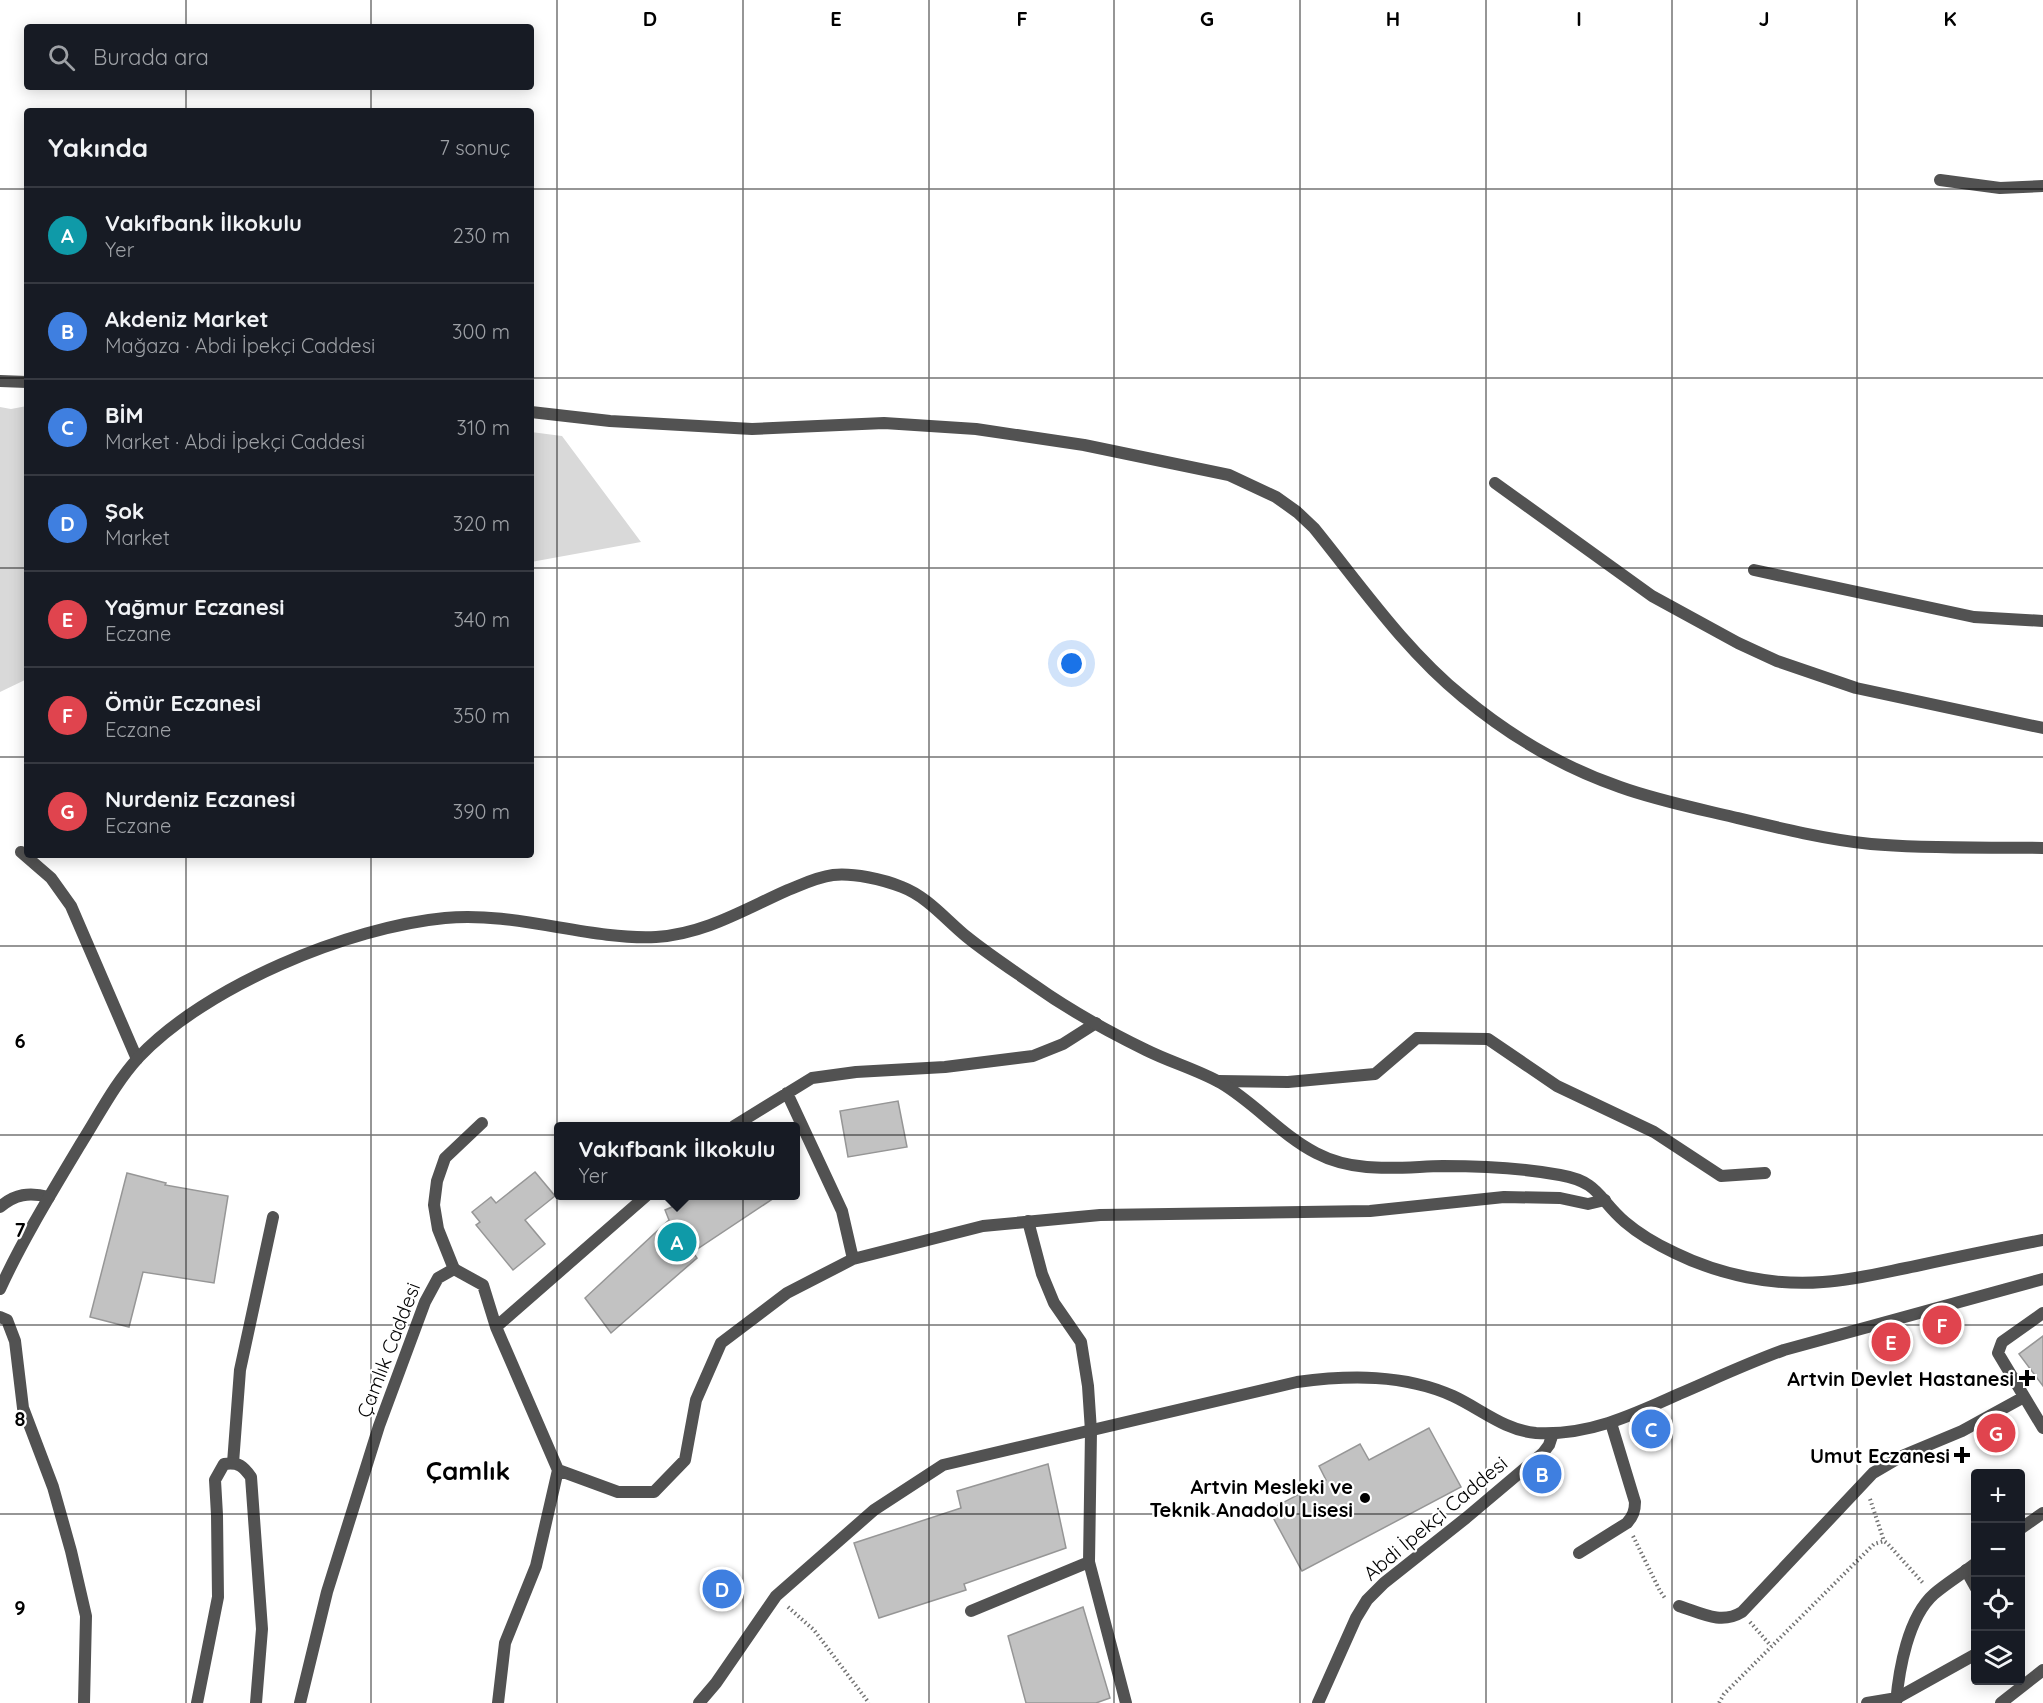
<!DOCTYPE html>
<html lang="tr">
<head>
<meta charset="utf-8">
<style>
  body { margin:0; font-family:Quicksand,sans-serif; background:#242831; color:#f1f3f6 }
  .controls { position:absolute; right:18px; bottom:18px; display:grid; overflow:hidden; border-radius:6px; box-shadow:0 3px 15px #0003 }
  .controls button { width:54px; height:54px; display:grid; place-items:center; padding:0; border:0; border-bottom:2px solid #363941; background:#171b24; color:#f1f3f6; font:30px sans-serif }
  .you { position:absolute; left:1072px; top:664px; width:21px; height:21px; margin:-15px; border:4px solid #fff; border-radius:50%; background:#1a73e8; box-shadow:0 0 0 9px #1a73e833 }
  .badge { display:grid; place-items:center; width:39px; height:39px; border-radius:50%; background:#858687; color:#fff; font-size:20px; font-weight:700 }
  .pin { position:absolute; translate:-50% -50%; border:3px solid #fff; box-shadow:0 2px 6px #0006 }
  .popup { position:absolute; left:554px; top:1122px; width:246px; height:78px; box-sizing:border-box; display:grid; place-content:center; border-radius:6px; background:#171b24; filter:drop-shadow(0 2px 4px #0005); font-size:20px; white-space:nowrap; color:#9ea1a6 }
  .popup b { font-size:22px; color:#f1f3f6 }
  .popup::after { content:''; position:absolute; left:50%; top:100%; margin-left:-12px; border:12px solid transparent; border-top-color:#171b24 }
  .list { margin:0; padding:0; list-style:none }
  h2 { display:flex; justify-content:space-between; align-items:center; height:78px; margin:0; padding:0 24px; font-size:26px }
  h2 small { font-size:20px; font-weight:400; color:#9ea1a6 }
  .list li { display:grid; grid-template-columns:39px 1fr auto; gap:18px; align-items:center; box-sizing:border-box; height:96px; padding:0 24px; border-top:2px solid #363941 }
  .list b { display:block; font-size:22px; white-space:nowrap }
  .list p { margin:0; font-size:20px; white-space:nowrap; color:#9ea1a6 }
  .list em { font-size:20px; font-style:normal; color:#9ea1a6 }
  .icon { flex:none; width:33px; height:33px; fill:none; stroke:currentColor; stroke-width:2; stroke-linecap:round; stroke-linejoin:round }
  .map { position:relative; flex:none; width:2043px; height:1703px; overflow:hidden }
  .search { position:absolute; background:#171b24; box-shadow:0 3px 15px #0003; left:24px; top:24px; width:510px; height:66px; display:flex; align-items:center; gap:15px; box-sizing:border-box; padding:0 21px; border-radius:6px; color:#9ea1a6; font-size:22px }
  .panel { position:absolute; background:#171b24; box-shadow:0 3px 15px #0003; left:24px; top:108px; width:510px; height:750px; border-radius:6px }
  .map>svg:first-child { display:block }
  .green { fill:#d9d9d9 }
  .building { fill:#c2c2c2; stroke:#969696; stroke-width:1.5 }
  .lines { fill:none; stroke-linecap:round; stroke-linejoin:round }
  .path { stroke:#747474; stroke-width:4; stroke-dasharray:1.5 3; stroke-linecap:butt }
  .service { stroke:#525252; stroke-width:12 }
  .minor { stroke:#525252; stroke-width:12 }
  .tertiary { stroke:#525252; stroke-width:12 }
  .grid { fill:none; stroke:#000; stroke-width:1.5; stroke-opacity:0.55 }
  .poi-dot { fill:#000; stroke:#fff; stroke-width:2 }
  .labels { text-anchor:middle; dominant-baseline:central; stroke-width:4.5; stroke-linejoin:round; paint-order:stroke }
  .street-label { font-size:20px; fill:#000; stroke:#fff }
  .poi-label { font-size:20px; font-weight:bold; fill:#000; stroke:#fff; text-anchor:end }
  .district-label { font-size:26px; font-weight:bold; fill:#000; stroke:#fff }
  .grid-label { font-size:20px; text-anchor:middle; font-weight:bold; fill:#000; stroke:#fff; stroke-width:4.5; stroke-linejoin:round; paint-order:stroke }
</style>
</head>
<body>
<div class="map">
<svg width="2043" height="1703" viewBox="0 0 2043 1703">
  <rect width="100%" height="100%" fill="#fff"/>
  <path class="green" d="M27 406V679L0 692V407L11 409Z
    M531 432 562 436 641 542 531 562Z"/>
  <path class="building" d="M898 1101 907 1147 848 1157 840 1111Z
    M535 1172 555 1196 525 1220 545 1244 513 1270 476 1225 480 1222 472 1212 491 1197 496 1203Z
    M127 1173 166 1183 165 1185 228 1196 214 1283 143 1272 129 1327 90 1317Z
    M667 1196H777L693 1252 697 1258 611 1333 585 1298 669 1220 665 1210 672 1207Z
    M2043 1336V1386L2019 1354Z
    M1429 1428 1461 1487 1302 1571 1269 1510 1326 1480 1319 1466 1360 1444 1369 1460Z
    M1048 1464 1066 1548 964 1584 966 1590 879 1618 854 1543 961 1508 957 1491Z
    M1083 1607 1110 1698 1096 1703H1026L1008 1636Z"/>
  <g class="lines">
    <path class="path" d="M1870 1499 1884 1541
      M1633 1536 1660 1591 1665 1598
      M788 1607 814 1630 869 1703
      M1750 1622 1771 1646
      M1719 1703 1724 1694 1874 1544 1884 1541 1888 1544 1923 1583"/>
    <path class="service" d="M21 852 51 878 71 906 137 1059
      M0 1207C15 1194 29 1192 49 1197
      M1028 1221 1042 1274 1054 1303 1081 1342 1088 1386 1091 1431 1089 1562 1126 1703
      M454 1269 438 1229 434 1205 437 1181 445 1158 482 1123
      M233 1463 240 1370 273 1217
      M1579 1553 1627 1523C1633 1516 1635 1511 1635 1502L1611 1423
      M1966 1570 1976 1588
      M971 1611 1089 1562
      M1897 1698 1976 1654"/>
    <path class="minor" d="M1940 180 2000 188 2043 186
      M0 381 27 382
      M531 412 610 421 752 429 884 423 976 429 1084 445 1229 475 1276 497 1297 512 1314 528C1361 586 1405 650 1463 697 1510 736 1562 767 1620 787 1656 800 1695 808 1733 817 1779 828 1824 839 1871 844 1928 849 1986 847 2043 848
      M1495 483 1652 596 1738 643 1777 661 1856 688 2043 728
      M1754 570 1974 617 2043 621
      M1218 1081 1288 1082 1375 1074 1417 1038 1488 1039 1557 1086 1654 1132 1721 1176 1765 1173
      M787 1093 842 1211 853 1259
      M734 1126 812 1078 856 1072 945 1067 1033 1056 1063 1044 1096 1023
      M2043 1313 2002 1342 1998 1353 2043 1428
      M0 1317 7 1320 15 1341 23 1408 53 1487 71 1551 86 1616 84 1703
      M496 1327 646 1196
      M558 1470 618 1492H654L685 1460 696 1400 721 1343 787 1293 853 1259 983 1226 1100 1215 1370 1211 1504 1197 1560 1198 1588 1204 1605 1200
      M2020 1529 2043 1513
      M1679 1606C1701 1613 1721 1625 1742 1612L1873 1473 1902 1456 1962 1431 2024 1397
      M197 1703 218 1597 217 1515 215 1480 224 1464C239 1462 243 1466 251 1477L262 1629 256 1703
      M300 1703 327 1592 379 1426 425 1302 438 1278 454 1269 483 1285 496 1327 558 1470 536 1566 505 1643 498 1703
      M1867 1703 1897 1698
      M1896 1703C1899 1669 1908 1617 1934 1594 1947 1583 1962 1574 1976 1563"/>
    <path class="tertiary" d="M0 1289C23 1239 52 1192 80 1145 99 1115 115 1083 139 1057 206 986 349 927 445 918 515 911 587 940 656 937 705 934 745 909 788 890 803 884 817 877 833 875 854 873 882 879 902 887 928 897 946 920 967 937 988 954 1011 969 1034 985 1069 1010 1107 1031 1146 1050 1170 1062 1198 1070 1221 1083 1255 1103 1281 1135 1316 1153 1356 1174 1399 1167 1443 1166 1482 1166 1522 1168 1560 1175 1600 1182 1598 1199 1625 1222 1639 1234 1658 1245 1675 1253 1720 1275 1773 1286 1823 1282 1855 1280 1885 1272 1916 1266 1958 1257 2001 1248 2043 1240
      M699 1703 716 1683 776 1596 874 1510 943 1465 1297 1382C1349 1375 1404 1374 1453 1396 1481 1409 1504 1430 1536 1433 1588 1436 1633 1415 1679 1394 1714 1379 1748 1363 1784 1350L2043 1279
      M1318 1703 1356 1618 1367 1600 1384 1583 1466 1518 1543 1453 1549 1445 1553 1433
      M2001 1703 2043 1670"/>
  </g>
  <path class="grid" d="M186 0V27M371 0V27M557 0V1703M743 0V1703M929 0V1703M1114 0V1703M1300 0V1703M1486 0V1703M1672 0V1703M1857 0V1703M186 87V111M371 87V111M0 189H27M531 189H2043M0 378H27M531 378H2043M0 568H27M531 568H2043M0 757H27M531 757H2043M186 855V1703M371 855V1703M0 946H2043M0 1135H2043M0 1325H2043M0 1514H1976M2020 1514H2043"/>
  <g class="poi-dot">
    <path d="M2024 1369h6v6h6v6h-6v6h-6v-6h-6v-6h6z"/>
    <path d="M1959 1446h6v6h6v6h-6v6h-6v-6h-6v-6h6z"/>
    <circle cx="1365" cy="1498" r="6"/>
  </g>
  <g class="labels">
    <g class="street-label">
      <text transform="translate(388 1350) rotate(-69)">Çamlık Caddesi</text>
      <text transform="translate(1435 1518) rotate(-40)">Abdi İpekçi Caddesi</text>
    </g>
    <g class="poi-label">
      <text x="2014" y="1378">Artvin Devlet Hastanesi</text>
      <text x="1950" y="1455">Umut Eczanesi</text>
      <text x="1353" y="1486">Artvin Mesleki ve<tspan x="1353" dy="23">Teknik Anadolu Lisesi</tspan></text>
    </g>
    <g class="district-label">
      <text x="468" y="1470">Çamlık</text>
    </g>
  </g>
  <g class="grid-label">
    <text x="650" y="26">D</text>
    <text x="836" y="26">E</text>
    <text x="1022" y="26">F</text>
    <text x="1207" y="26">G</text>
    <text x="1393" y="26">H</text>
    <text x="1579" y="26">I</text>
    <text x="1764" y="26">J</text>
    <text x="1950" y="26">K</text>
    <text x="20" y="1048">6</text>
    <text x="20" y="1237">7</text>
    <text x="20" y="1426">8</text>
    <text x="20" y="1615">9</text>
  </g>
</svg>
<div class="controls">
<button>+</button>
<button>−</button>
<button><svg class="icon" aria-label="locate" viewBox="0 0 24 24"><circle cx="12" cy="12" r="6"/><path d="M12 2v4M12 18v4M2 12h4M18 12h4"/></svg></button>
<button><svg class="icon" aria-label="layers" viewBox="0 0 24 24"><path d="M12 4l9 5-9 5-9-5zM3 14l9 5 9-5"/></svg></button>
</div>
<div class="you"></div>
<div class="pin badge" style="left:677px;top:1242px;background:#0f9aa8">A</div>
<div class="popup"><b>Vakıfbank İlkokulu</b>Yer</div>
<div class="pin badge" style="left:1542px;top:1474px;background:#3f7fe0">B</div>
<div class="pin badge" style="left:1651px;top:1429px;background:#3f7fe0">C</div>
<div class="pin badge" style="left:722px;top:1589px;background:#3f7fe0">D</div>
<div class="pin badge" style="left:1891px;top:1342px;background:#e0444e">E</div>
<div class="pin badge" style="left:1942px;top:1325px;background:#e0444e">F</div>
<div class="pin badge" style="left:1996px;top:1433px;background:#e0444e">G</div>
<div class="search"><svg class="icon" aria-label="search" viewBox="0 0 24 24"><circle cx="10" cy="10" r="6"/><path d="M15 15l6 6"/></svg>Burada ara</div>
<section class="panel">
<h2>Yakında<small>7 sonuç</small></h2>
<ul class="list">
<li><span class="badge" style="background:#0f9aa8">A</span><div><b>Vakıfbank İlkokulu</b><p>Yer</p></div><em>230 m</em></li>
<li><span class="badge" style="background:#3f7fe0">B</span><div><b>Akdeniz Market</b><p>Mağaza · Abdi İpekçi Caddesi</p></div><em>300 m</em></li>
<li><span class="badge" style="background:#3f7fe0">C</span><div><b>BİM</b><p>Market · Abdi İpekçi Caddesi</p></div><em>310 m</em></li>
<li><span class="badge" style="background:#3f7fe0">D</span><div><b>Şok</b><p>Market</p></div><em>320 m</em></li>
<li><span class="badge" style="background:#e0444e">E</span><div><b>Yağmur Eczanesi</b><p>Eczane</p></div><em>340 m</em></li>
<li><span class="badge" style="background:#e0444e">F</span><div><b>Ömür Eczanesi</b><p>Eczane</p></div><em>350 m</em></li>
<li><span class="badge" style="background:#e0444e">G</span><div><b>Nurdeniz Eczanesi</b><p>Eczane</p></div><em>390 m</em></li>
</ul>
</section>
</div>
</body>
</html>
